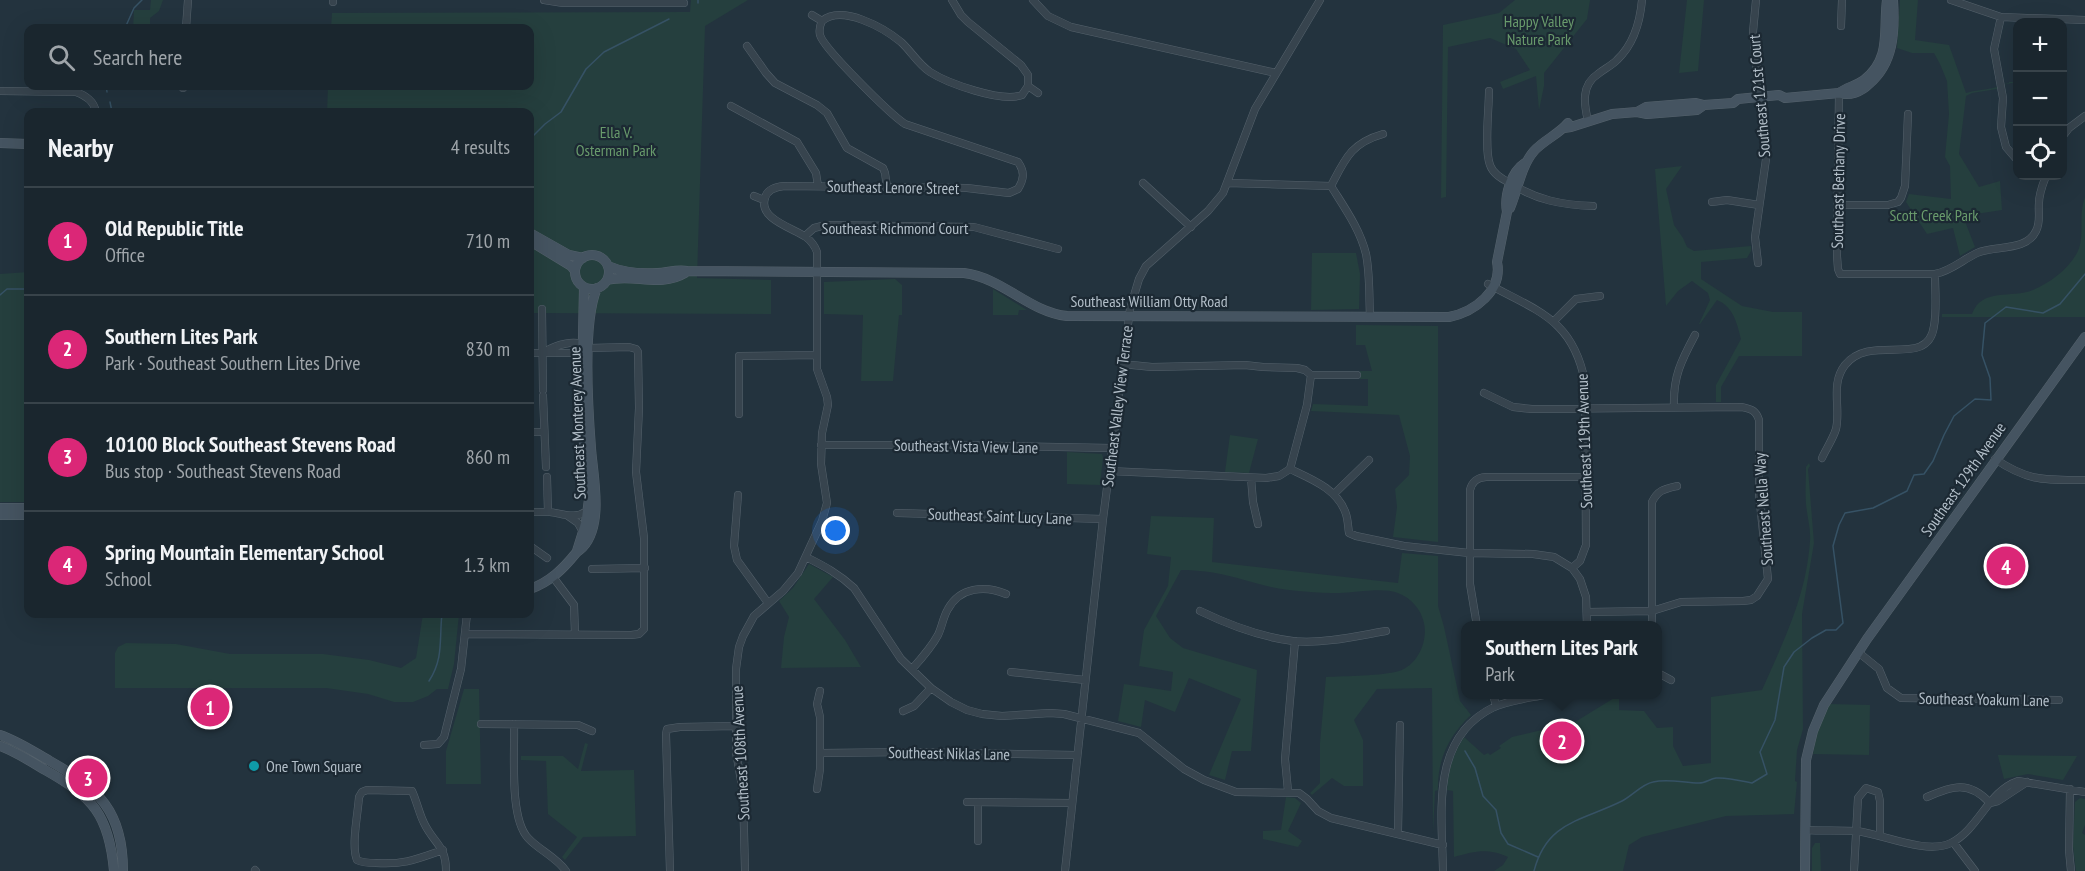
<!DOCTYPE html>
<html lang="en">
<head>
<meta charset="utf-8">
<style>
  body { margin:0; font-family:"PT Sans Narrow",sans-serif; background:#27323a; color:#f1f3f6 }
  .controls { position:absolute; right:18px; top:18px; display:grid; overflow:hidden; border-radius:12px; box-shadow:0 6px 24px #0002 }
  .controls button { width:54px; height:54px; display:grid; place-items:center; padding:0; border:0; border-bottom:2px solid #38434a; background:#1a262e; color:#f1f3f6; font:30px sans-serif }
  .you { position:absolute; left:836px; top:531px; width:21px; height:21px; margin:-15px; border:4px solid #fff; border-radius:50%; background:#1a73e8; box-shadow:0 0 0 9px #1a73e833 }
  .badge { display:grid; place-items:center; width:39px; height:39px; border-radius:50%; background:#db2777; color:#fff; font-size:20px; font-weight:700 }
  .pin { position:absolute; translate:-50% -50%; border:3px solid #fff; box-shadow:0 2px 6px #0006 }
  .popup { position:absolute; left:1461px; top:621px; width:201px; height:78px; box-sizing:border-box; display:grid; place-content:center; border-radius:12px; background:#1a262e; filter:drop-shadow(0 2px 4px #0005); font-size:20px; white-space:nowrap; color:#9fa5aa }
  .popup b { font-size:22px; color:#f1f3f6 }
  .popup::after { content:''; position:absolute; left:50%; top:100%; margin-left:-12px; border:12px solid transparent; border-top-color:#1a262e }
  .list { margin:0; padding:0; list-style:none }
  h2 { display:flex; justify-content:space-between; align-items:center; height:78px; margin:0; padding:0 24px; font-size:26px }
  h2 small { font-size:20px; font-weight:400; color:#9fa5aa }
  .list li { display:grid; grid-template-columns:39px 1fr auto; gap:18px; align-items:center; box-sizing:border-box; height:108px; padding:0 24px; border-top:2px solid #38434a }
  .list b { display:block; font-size:22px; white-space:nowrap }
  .list p { margin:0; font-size:20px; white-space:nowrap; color:#9fa5aa }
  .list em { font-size:20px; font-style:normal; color:#9fa5aa }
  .icon { flex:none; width:33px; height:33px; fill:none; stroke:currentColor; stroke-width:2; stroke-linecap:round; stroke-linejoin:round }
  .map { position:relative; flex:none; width:2085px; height:871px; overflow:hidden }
  .search { position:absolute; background:#1a262e; box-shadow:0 6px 24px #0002; left:24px; top:24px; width:510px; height:66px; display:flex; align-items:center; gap:15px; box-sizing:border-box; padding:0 21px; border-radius:12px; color:#9fa5aa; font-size:22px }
  .panel { position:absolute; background:#1a262e; box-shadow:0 6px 24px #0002; left:24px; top:108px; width:510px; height:510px; border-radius:12px }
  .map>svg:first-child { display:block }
  .green { fill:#253f3e }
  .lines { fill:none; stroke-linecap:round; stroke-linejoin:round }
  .stream { stroke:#365265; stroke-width:1.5 }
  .street-casing { stroke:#55626c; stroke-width:8 }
  .secondary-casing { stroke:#55626c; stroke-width:10 }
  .street { stroke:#37444e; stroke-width:7 }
  .secondary { stroke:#455461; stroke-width:9 }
  .culture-dot { fill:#0f9aa8; stroke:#1c2933; stroke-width:2 }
  .labels { text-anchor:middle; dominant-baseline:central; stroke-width:4.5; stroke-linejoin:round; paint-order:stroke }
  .park-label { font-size:16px; fill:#699b6c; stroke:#1c2933 }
  .street-label { font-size:16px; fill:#b3bfc9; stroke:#1c2933 }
  .poi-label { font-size:16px; fill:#b3bfc9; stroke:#1c2933; text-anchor:start }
</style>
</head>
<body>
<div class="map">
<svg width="2085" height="871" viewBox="0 0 2085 871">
  <rect width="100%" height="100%" fill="#23333e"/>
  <path class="green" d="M151 0H163L159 11 150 18V28H133L134 10H150Z
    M691 0H748L705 26 697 278 771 280V314L530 313V112H327L328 86H530V28H331L332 13 690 12Z
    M1515 0H1590L1587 19 1544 73V86L1539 110 1536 76 1503 89 1500 82 1530 70 1516 49 1490 38 1448 47 1446 197 1441 198 1443 25 1499 13Z
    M1687 0H1704L1698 71 1679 73Z
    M1900 0H1918L1915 40 1949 45 1966 93C1975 90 1984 90 1993 88 1998 87 2003 84 2009 83V82H2017L2002 85 1997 89 1972 93 1966 96 1959 154 1979 187 2000 181 2002 210 1969 215 1966 224 1975 247 1960 256 1953 228 1927 234 1906 202 1909 194 1951 199 1950 166 1945 157 1949 114 1947 81 1940 64 1934 53H1912L1897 48Z
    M1682 166 1666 189 1674 225 1683 238 1687 247 1694 251 1751 246V251L1747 258 1701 262V279L1742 306 1773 312H1802V356H1739L1721 387V402H1716V385L1741 339C1737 324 1734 307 1717 300L1700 324H1699L1710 300 1708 293 1692 281 1678 291 1666 306 1655 169Z
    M2085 197V317H1942V314H1972C1982 287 2011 299 2033 290 2051 282 2069 269 2078 251 2085 234 2078 215 2085 197Z
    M1312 253H1356L1360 274 1359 309 1311 310Z
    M28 272V502H0V274Z
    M895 279 902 285V315H899L893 381H861L863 315 824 314V282Z
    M993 289 1027 310H1019L1018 315H993Z
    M1356 325 1438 326V542L1393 537 1397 507 1395 489 1409 475 1410 456 1399 415 1311 411 1313 404 1368 406V379H1360V371H1372L1365 345H1356Z
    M1230 435 1258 439 1249 473 1225 472Z
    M1067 452 1102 454 1103 458 1100 485 1067 484Z
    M1809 463 1810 466 1808 469 1814 543 1802 614 1803 729 1797 750 1795 781 1797 782 1794 814 1726 816 1642 837 1629 845 1623 871H1494L1503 865 1508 857C1487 848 1476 851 1454 857L1453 791 1447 790C1448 770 1453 754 1464 737L1484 755 1488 753 1490 755 1501 748 1499 746 1512 737 1575 722 1619 695V710L1644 711 1657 728 1673 727V746L1683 766 1711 763V697L1762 690C1784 640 1806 597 1810 541 1811 528 1807 517 1806 504 1805 492 1806 480 1806 467Z
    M1151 516 1214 518 1212 562 1398 583 1402 553 1438 556V606L1444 627 1460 701 1471 715C1449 735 1437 760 1438 790L1435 791 1433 833 1432 688 1377 689 1354 720 1363 740V786H1344L1332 778 1312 795 1310 793 1320 783V743L1326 677C1346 676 1381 676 1399 671 1418 665 1428 641 1424 623 1421 609 1411 598 1398 593 1382 587 1356 593 1339 593 1319 593 1290 591 1271 587 1238 579 1217 570 1181 570L1156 616 1170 638 1183 648 1257 670 1251 751H1232L1225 780 1209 775 1241 699 1189 678 1175 712 1145 700 1141 727 1118 721 1124 684 1171 691 1173 672 1139 666 1144 630 1168 586 1171 557 1147 554Z
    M809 564 833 577 814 599 845 640 861 667 781 668 784 637 789 617 779 601 793 588Z
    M423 614H459L454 664 448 689H437L428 696 413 702H394L368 694 326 688H115V653L118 647 126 643 176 644 230 654H323L369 660 401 668 416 658Z
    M464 689H479L481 784H446V751Z
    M1829 704 1870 705 1869 755 1813 754 1818 726Z
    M585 743 588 744 581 771 634 770 636 836 583 837 565 860 562 857 577 837 548 814 546 761 521 760V756H563L578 769Z
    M1998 756V755L2077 756 2063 780 2028 774 2004 779Z
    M1286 797 1295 798 1301 803 1288 831 1302 841 1298 847 1263 839V831L1281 830Z
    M2080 798 2085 799V825L2082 833 2085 835V871H2076L2073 846 2075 802Z
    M1815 843H1820L1821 871H1812V848Z"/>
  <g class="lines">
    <path class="stream" d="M698 3V0
      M125 28 134 8 142 0
      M106 86 107 92
      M110 102 112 112
      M530 139 545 124 561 112 586 69 604 52 669 19
      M0 295 7 289H28
      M429 681C444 658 439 639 442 614
      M1465 751 1475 768 1483 796 1496 810 1501 833 1508 844 1538 857
      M1534 871C1547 821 1582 821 1622 801 1632 796 1642 784 1653 782 1668 778 1684 783 1699 783 1705 783 1710 779 1716 778 1727 777 1742 781 1752 783L1767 774 1760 752 1775 720 1784 667 1794 652 1812 638 1826 630H1836L1843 623 1833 546 1839 525 1845 513 1873 508 1907 491 1914 475 1924 474 1933 461 1944 435 1954 416 1975 399 1991 400 1990 378 1982 355 1985 323 2006 307 2043 313 2060 304 2085 274"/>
    <g class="street-casing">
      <path id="street" d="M544 0 563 3H684
        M1033 0 1048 16 1071 27 1276 73
        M1756 0 1753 32 1766 159 1755 237 1758 263
        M1951 0 2001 17 2085 20
        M333 2V0
        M812 15 822 21
        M2001 17 1994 49 2003 98 2001 127 2006 147 2018 161
        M1841 26 1842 0
        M186 28 188 0
        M747 46 766 73 775 83 817 105 827 113 847 148 883 168 885 173 887 187
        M1028 86 1038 93
        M183 88V86
        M0 91 76 92C86 96 94 101 96 112
        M1489 91C1489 109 1484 149 1490 165 1493 174 1502 179 1510 183 1536 200 1562 205 1593 206
        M1839 93 1837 256 1838 269 1840 274H1935C1951 271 1962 260 1977 253 1995 245 2026 252 2036 231 2041 222 2038 212 2039 203 2039 193 2043 184 2046 176
        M731 106 797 142 816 173 818 186
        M1588 121C1584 104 1581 85 1598 74 1604 69 1611 66 1617 60 1634 44 1640 23 1642 0
        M2062 137 2069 128 2085 116
        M1143 183 1191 227
        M1228 183 1331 186C1344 207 1360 229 1366 254 1370 274 1369 295 1370 316
        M1331 186C1345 159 1351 143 1383 134
        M754 196 764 200
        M1712 202 1727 200 1759 205
        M1838 205H1888L1898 202 1901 198 1905 186 1908 114
        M805 236 814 228 826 225 974 227 1058 249
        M1488 284C1537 311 1573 319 1585 382L1586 545 1580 561 1572 568
        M542 309 543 390
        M1554 321 1576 299 1600 296
        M544 352C556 345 574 339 587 346
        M530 353H581L584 351
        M1122 364 1152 367 1245 365 1263 367 1297 368 1305 370 1311 375
        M1311 375H1357
        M1484 393 1513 407 1532 409 1742 407C1751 409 1756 410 1759 420V494L1768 579 1757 596 1751 600 1743 601 1681 602 1652 611 1587 612
        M543 396 546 467
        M1674 406C1673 377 1681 361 1695 335
        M739 414V356L817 355
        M530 432H544
        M821 445H956L1112 448
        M1822 458C1826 449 1833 439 1836 429 1841 408 1830 384 1845 365 1871 332 1928 370 1934 326 1937 309 1935 291 1935 274
        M1995 459C2029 482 2046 480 2085 480
        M1290 469C1311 479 1338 489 1346 514 1348 520 1348 527 1349 533L1356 536 1404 546 1469 553 1533 554 1554 557 1572 568 1580 579 1586 597 1587 626
        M1109 471 1266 478 1279 476 1290 469 1307 405 1311 375
        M547 477 548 512
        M1251 478 1253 502 1258 524
        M1334 494 1369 460
        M738 495 734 546 737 560 768 603
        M530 512C536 512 543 512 550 512 564 514 576 520 588 510
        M897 513 1103 519
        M568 516 578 523 583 532
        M530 546 547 558
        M806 557C824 566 839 574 854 588L901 659 931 688 951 702 967 710 982 714 1002 716 1050 713 1064 714 1139 733 1184 769 1204 780 1236 792 1299 793 1307 799 1318 811 1331 818 1443 845
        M592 569 645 568
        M553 577 574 605 575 634
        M1200 611C1229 625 1261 637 1293 641 1323 644 1357 636 1386 631
        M1477 626 1470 584V490C1472 482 1476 478 1486 477H1586
        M1652 626V502C1658 490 1664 489 1677 486
        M466 634 631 635 639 634 644 629V538L636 472 639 408 638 352 636 349 629 347 589 348
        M1858 652 1879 669 1887 688 1901 698 2059 700
        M912 669C921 659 931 648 938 635 942 627 943 617 948 609 960 587 985 585 1006 594
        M1011 672 1085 680
        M1658 673 1671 680
        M1493 694 1496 706
        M903 711 914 706 931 688
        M481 724 578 725 592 731
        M514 724C515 752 509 818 528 838 539 850 556 857 566 871
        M424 745 438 744 444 737 461 669 467 614
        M820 753 912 752 1077 755
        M817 789 820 769V717L817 704 820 691
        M2070 789 2069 850 2071 871
        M1288 791 1285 759 1295 641
        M1927 797C1952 786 1969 780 1990 803
        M967 802 1072 803
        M978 802V841
        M1990 803 1998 801 2027 782
        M1805 830C1822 831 1839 830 1856 831 1883 834 1926 855 1951 843 1979 829 1988 791 2018 781L2085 792
        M1398 833 1400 725
        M1953 842 1975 871
        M443 850C417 859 404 865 376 863 369 863 363 863 357 860 351 846 358 813 359 797L362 792 367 790 412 791C417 802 419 813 424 823 434 844 446 845 446 871
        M255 870 256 871
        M745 870 743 792 736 752V669L739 647 743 636 754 616 783 591 798 573 822 521 827 503 821 464 822 433 828 405 827 397 817 369V252C815 246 811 241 806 237 793 228 758 219 765 198 767 189 776 187 784 186L967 188 1009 193 1018 189C1024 179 1025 172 1018 162L905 124C890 114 824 49 820 35 819 30 820 25 822 21 842 4 884 28 901 42 911 51 918 64 930 72 947 83 1002 103 1022 95L1028 86V75L1021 65 968 22 961 15 952 0
        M670 871 666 734 667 729 680 727 736 726
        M1065 871 1103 519 1130 309 1139 279 1146 266 1208 211 1223 193 1255 109 1320 0
        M1443 871C1442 812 1430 738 1494 707 1510 700 1531 698 1548 694
        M1854 871 1858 798 1866 788 1878 792 1880 801V836"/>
    </g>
    <g class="secondary-casing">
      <path id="secondary" d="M1839 93C1847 87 1856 86 1864 80 1892 59 1883 29 1887 0
        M1637 112 1647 114 1697 110 1704 105
        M1564 128 1571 127 1612 114 1637 112 1646 107 1696 103 1704 105 1733 103 1738 99 1779 95 1785 98 1839 93C1850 96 1861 92 1869 84 1894 63 1895 31 1893 0
        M0 143 28 144
        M1510 208C1518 189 1521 166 1534 151 1544 140 1559 134 1568 123
        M530 233 569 255 583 258
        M530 241 571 266 575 271
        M575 272a17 17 0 1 1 34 0a17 17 0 1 1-34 0Z
        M608 266C622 272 641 274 657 273 667 273 676 269 687 271L964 273C1003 278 1029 312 1067 316L1449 317C1474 312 1503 291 1497 262L1507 212C1504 196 1511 172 1525 163
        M607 280C633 273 660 288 685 273
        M0 508H28
        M0 515H28
        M577 551 586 522 589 499 584 447 582 383 584 287
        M530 589C550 582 563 569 576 553 578 551 581 549 583 547 604 524 593 476 591 448 588 409 582 323 597 288
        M0 735C18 741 34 752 50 761 99 789 123 811 123 871
        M0 746C16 752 30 761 45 770 93 797 109 815 114 871
        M1805 871 1806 760 1813 731 1824 705 1867 639 2085 337"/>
    </g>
    <use href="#street" class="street"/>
    <use href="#secondary" class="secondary"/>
  </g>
  <circle class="culture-dot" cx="254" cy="766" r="6"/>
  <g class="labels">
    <g class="park-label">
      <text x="1539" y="21">Happy Valley<tspan x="1539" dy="18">Nature Park</tspan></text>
      <text x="616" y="132">Ella V.<tspan x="616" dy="18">Osterman Park</tspan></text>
      <text x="1934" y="215">Scott Creek Park</text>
    </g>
    <g class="street-label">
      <text transform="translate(1759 96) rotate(-95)">Southeast 121st Court</text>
      <text transform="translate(1838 181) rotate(-89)">Southeast Bethany Drive</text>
      <text transform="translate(893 187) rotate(1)">Southeast Lenore Street</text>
      <text x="895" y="228">Southeast Richmond Court</text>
      <text x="1149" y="301">Southeast William Otty Road</text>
      <text transform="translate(1117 406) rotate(-83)">Southeast Valley View Terrace</text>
      <text transform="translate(577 423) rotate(-92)">Southeast Monterey Avenue</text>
      <text transform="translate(1584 441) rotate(-92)">Southeast 119th Avenue</text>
      <text transform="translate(966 446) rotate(1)">Southeast Vista View Lane</text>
      <text transform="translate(1963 479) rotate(-55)">Southeast 129th Avenue</text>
      <text transform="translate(1763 509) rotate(-94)">Southeast Nella Way</text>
      <text transform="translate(1000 516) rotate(2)">Southeast Saint Lucy Lane</text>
      <text transform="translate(1984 699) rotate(1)">Southeast Yoakum Lane</text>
      <text transform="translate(740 753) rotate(-93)">Southeast 108th Avenue</text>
      <text transform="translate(949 753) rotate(1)">Southeast Niklas Lane</text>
    </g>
    <g class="poi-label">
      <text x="266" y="766">One Town Square</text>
    </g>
  </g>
</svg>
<div class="controls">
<button>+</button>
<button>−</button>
<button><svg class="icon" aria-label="locate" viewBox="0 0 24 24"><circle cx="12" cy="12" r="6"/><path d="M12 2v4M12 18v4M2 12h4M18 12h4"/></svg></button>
</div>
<div class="you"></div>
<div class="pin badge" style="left:210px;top:707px">1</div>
<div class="pin badge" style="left:1562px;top:741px">2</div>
<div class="popup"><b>Southern Lites Park</b>Park</div>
<div class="pin badge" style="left:88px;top:778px">3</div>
<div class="pin badge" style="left:2006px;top:566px">4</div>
<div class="search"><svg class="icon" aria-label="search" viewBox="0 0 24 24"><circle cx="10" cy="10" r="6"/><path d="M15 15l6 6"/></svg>Search here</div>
<section class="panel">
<h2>Nearby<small>4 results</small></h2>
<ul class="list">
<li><span class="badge">1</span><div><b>Old Republic Title</b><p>Office</p></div><em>710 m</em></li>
<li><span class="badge">2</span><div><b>Southern Lites Park</b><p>Park · Southeast Southern Lites Drive</p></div><em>830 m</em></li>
<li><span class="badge">3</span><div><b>10100 Block Southeast Stevens Road</b><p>Bus stop · Southeast Stevens Road</p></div><em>860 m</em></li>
<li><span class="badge">4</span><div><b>Spring Mountain Elementary School</b><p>School</p></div><em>1.3 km</em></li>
</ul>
</section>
</div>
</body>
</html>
